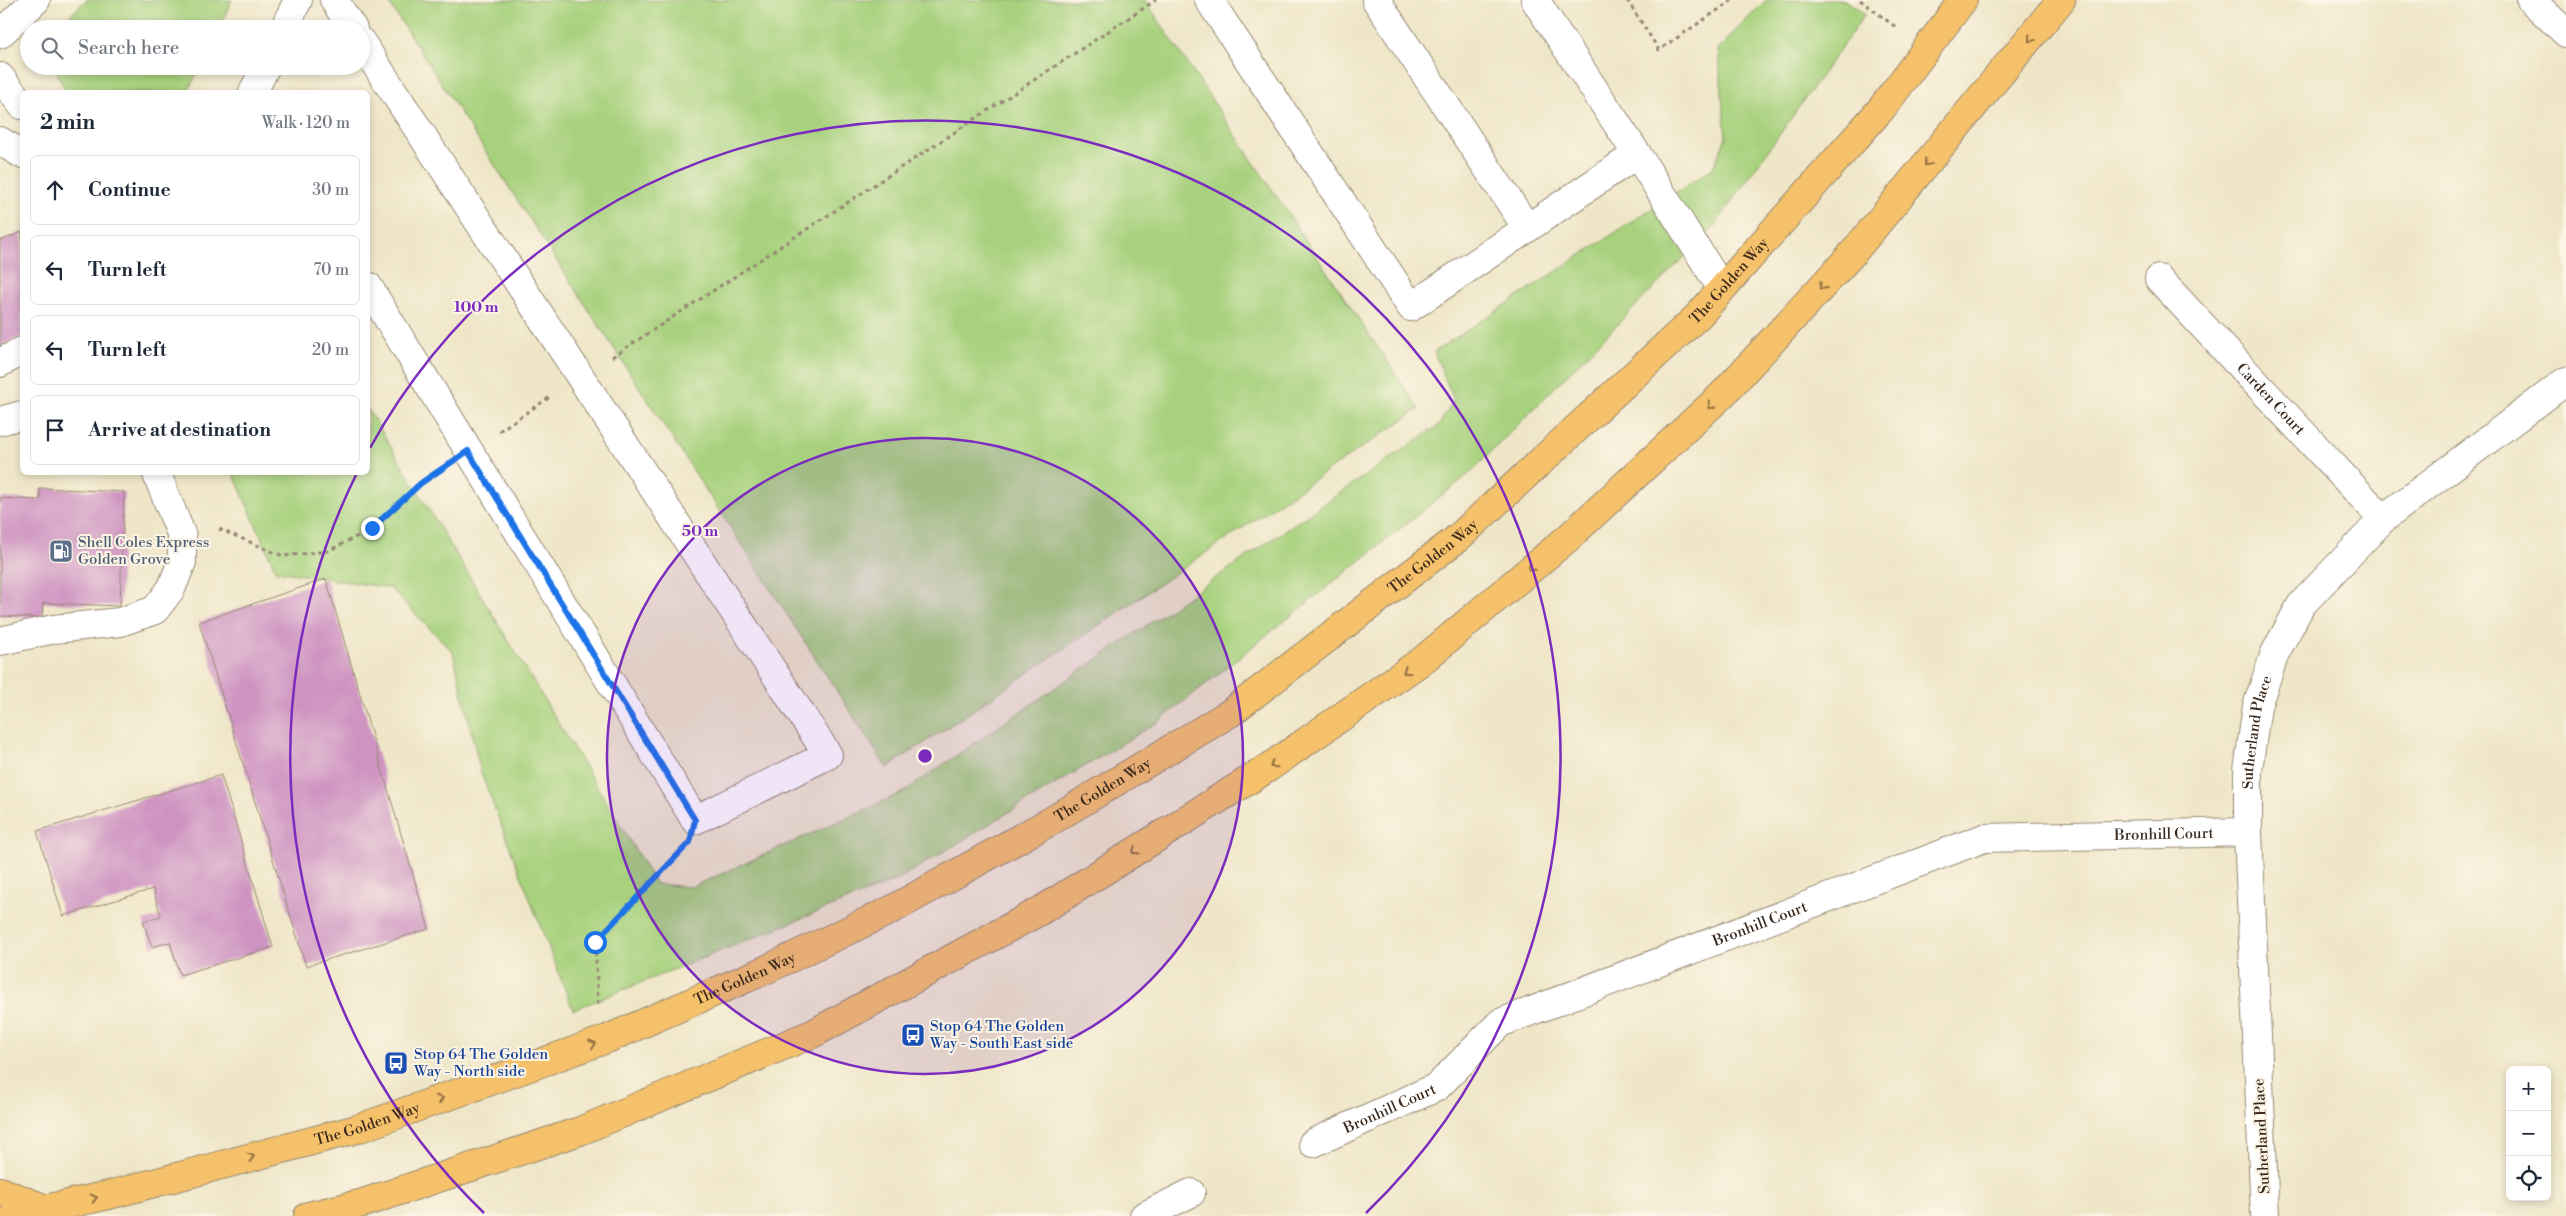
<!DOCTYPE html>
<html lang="en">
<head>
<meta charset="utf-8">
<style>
  body { margin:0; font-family:"Libre Bodoni",serif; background:#f6f6f7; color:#1f2937 }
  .controls { position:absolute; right:15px; bottom:15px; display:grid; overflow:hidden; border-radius:8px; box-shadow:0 2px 8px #0003 }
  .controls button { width:45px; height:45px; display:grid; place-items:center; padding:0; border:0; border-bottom:1px solid #e0e1e3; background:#fff; color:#1f2937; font:25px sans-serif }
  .stop { position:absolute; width:15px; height:15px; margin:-11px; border:4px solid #1a73e8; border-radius:50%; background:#fff }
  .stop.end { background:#1a73e8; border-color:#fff; box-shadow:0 1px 5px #0008 }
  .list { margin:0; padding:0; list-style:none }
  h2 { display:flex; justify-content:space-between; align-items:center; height:65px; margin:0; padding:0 20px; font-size:21px }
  h2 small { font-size:16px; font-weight:400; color:#747a83 }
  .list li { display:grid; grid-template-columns:32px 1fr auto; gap:15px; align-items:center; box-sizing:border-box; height:70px; margin:0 10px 10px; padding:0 10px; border:1px solid #e0e1e3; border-radius:8px }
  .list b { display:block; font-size:19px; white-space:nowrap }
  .list em { font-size:16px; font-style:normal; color:#747a83 }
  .icon { flex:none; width:28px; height:28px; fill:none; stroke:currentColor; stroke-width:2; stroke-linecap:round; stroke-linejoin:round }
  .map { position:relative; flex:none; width:2566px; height:1216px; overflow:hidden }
  .search { position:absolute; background:#fff; box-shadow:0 2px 8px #0003; left:20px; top:20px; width:350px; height:55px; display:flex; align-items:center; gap:12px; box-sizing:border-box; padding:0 18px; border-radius:28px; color:#747a83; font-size:19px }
  .panel { position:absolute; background:#fff; box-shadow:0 2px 8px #0003; left:20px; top:90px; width:350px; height:385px; border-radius:8px }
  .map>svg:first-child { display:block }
  .green { fill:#a7d17d; stroke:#717e4e }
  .building { fill:#ce93c1 }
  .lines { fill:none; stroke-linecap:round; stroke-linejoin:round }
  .minor-casing { stroke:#958873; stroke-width:30 }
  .major-casing { stroke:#958873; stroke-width:30 }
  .path { stroke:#958873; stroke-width:3; stroke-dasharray:4 4; stroke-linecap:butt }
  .minor { stroke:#fff; stroke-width:28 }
  .major { stroke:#f5c16b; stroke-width:28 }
  .oneway { stroke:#8f6e41 }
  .route { stroke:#1a73e8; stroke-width:6 }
  .ring { fill:none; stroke:#7b2cbf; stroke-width:2.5 }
  .labels { text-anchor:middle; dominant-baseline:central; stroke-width:4; stroke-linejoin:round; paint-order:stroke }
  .street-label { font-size:15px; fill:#3b2a1e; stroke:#fcf5e5 }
  .service-label { font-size:15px; fill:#4e5e75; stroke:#fcf5e5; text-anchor:start }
  .transit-label { font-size:15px; fill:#164399; stroke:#fcf5e5; text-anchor:start }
  .centre { fill:#7b2cbf; stroke:#fcf5e5; stroke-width:2.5 }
  .ring-label { font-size:15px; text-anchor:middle; font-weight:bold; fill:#7b2cbf; stroke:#fcf5e5; stroke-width:4; stroke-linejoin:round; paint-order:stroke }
</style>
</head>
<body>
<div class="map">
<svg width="2566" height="1216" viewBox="0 0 2566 1216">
  <rect width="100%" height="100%" fill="#fcf5e5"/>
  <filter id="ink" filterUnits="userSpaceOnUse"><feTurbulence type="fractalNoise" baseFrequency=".02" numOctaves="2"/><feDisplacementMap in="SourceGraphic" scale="10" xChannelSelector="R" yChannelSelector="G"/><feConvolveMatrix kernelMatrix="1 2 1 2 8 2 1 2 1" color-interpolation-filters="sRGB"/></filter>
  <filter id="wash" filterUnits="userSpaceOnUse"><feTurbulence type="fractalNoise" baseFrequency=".0096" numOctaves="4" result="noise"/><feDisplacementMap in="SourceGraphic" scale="20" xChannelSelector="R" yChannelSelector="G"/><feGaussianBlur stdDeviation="1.12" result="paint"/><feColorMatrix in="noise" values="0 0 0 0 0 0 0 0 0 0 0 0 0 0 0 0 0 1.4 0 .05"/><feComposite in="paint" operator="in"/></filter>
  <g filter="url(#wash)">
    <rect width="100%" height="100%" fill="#efe6c8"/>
    <path class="green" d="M86 0H232L218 29H56Z
      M387 0H1145L1419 409 887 768Z
      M1766 0H1845L1865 14 1713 228 1470 473 1158 722 895 881 573 1010 481 773 453 652 390 588 276 571 233 473 368 472V409L656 884 692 887 902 793 1439 425 1454 400 1434 352 1713 168 1726 137 1718 49Z
      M54 66H200L188 92H66Z"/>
    <g id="blocks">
      <path class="building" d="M22 232V336L0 346V241Z
        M40 488 124 492 120 606 43 603 42 618 0 616V498L40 500Z
        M326 579 429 929 306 966 199 622Z
        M221 775 273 947 180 975 170 942 152 947 143 921 161 916 153 889 63 916 37 831Z"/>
    </g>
  </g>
  <g filter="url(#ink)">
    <use href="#blocks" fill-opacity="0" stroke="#958873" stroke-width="1"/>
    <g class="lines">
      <g class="minor-casing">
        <g id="minor">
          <path d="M334 0 353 29"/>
          <path d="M1209 0 1411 307 1637 154 1535 0"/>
          <path d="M1376 0 1527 228"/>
          <path d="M2531 0 2566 33"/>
          <path d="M284 29 298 0"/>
          <path d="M0 34 36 0"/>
          <path d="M361 42 828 755 695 820 368 286"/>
          <path d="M0 77 22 105"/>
          <path d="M253 92 266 66"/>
          <path d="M0 141 22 154"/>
          <path d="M1637 154 1722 289"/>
          <path id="s1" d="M2159 279 2383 519"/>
          <path d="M0 363 22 351"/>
          <path d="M0 421 22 415"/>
          <path d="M0 641 54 629 120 622 155 610 171 589 182 562V536L156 472"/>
          <path id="s2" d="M1313 1143 1437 1087 1500 1023 1984 838 2248 832"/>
          <path d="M1144 1216 1191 1193"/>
          <path id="s3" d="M2265 1216 2248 832V770L2257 706 2275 653 2301 605 2383 519 2566 381"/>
        </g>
      </g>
      <g class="major-casing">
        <g id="major">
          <path d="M0 1191 46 1209"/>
          <path id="s4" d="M14 1216 109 1195 357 1129 607 1039 763 971 891 910 1051 821 1230 713 1459 537 1699 315 1882 108 1963 0"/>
          <path d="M308 1216 363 1203 580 1131 814 1033 1040 911 1268 768 1423 660 1569 537 1722 395 1852 254 2061 0"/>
        </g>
      </g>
      <path class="path" d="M1627 0 1659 50 1733 0
        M1860 0 1897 28
        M612 357 1156 0
        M499 431 550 397
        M219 529 283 556 328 551 372 529 421 483 440 470
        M598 1004 595 942 680 852"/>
      <use href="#minor" class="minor"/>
      <use href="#major" class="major"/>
    </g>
    <defs><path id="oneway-chevron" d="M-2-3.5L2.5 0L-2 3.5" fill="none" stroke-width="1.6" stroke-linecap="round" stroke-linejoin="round" transform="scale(1.25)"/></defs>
    <g class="oneway">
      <use href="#oneway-chevron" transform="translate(2031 39) rotate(130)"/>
      <use href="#oneway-chevron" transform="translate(1927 163) rotate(130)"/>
      <use href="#oneway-chevron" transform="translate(1822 287) rotate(132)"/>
      <use href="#oneway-chevron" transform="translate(1711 406) rotate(137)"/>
      <use href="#oneway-chevron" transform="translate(1531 568) rotate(140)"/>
      <use href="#oneway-chevron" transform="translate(1406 671) rotate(145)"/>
      <use href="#oneway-chevron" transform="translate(1273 765) rotate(145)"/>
      <use href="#oneway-chevron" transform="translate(1135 851) rotate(148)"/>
      <use href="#oneway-chevron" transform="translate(593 1044) rotate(-20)"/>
      <use href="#oneway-chevron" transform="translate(440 1099) rotate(-20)"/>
      <use href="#oneway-chevron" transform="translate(251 1157) rotate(-15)"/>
      <use href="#oneway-chevron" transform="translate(94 1198) rotate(-13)"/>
    </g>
  </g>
  <g class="lines" filter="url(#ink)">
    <path class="route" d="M372 528 421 483 468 451 695 820 690 842 595 942"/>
  </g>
  <circle cx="925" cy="756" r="318" fill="#7b2cbf" fill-opacity=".12"/>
  <g class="ring">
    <circle cx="925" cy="756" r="318"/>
    <path d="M484 1213A635 635 0 0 1 357 473M370 448A635 635 0 1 1 1366 1213"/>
  </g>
  <defs>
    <g id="fuel-square" transform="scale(1.25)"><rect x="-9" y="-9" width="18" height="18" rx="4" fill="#5c6f8a" stroke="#fcf5e5"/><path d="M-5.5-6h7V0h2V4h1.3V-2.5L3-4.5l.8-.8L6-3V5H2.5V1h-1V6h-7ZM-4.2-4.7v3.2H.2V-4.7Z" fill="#fff"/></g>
    <g id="bus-square" transform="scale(1.25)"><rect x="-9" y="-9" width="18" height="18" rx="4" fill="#1a4fb4" stroke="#fcf5e5"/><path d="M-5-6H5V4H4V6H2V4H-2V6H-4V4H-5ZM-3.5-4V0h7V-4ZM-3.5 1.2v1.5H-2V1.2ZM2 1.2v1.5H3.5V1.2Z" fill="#fff"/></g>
  </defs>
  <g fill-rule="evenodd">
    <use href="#fuel-square" x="61" y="551"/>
    <use href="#bus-square" x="913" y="1035"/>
    <use href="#bus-square" x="396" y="1063"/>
  </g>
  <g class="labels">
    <g class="street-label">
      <text stroke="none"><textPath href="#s4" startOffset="1985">The Golden Way</textPath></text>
      <text stroke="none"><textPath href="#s1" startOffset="164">Carden Court</textPath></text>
      <text stroke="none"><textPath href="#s4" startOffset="1580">The Golden Way</textPath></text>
      <text stroke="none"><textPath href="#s3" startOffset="485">Sutherland Place</textPath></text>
      <text stroke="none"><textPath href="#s4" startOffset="1175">The Golden Way</textPath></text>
      <text stroke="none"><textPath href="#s2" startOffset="924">Bronhill Court</textPath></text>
      <text stroke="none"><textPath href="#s2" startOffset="504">Bronhill Court</textPath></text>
      <text stroke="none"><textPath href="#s4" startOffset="770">The Golden Way</textPath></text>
      <text stroke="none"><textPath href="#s2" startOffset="84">Bronhill Court</textPath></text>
      <text stroke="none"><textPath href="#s4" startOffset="365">The Golden Way</textPath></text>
      <text transform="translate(2262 1136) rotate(-93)">Sutherland Place</text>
    </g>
    <g class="service-label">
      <text x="78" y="542">Shell Coles Express<tspan x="78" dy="17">Golden Grove</tspan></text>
    </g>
    <g class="transit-label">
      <text x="930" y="1026">Stop 64 The Golden<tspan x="930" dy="17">Way - South East side</tspan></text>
      <text x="414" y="1054">Stop 64 The Golden<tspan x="414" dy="17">Way - North side</tspan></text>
    </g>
  </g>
  <circle cx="925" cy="756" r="8" class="centre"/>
  <g class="ring-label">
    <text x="476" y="312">100 m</text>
    <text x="700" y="536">50 m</text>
  </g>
</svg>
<div class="controls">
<button>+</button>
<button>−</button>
<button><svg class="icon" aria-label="locate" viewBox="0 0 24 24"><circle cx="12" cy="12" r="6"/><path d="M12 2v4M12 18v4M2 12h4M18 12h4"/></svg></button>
</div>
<div class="stop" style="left:595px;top:942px"></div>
<div class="stop end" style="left:372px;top:528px"></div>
<div class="search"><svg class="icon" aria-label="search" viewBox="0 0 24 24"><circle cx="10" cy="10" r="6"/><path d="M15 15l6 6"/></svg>Search here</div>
<section class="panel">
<h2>2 min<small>Walk · 120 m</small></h2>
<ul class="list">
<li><svg class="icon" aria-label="ahead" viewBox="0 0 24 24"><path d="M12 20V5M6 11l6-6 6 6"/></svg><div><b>Continue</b></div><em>30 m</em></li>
<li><svg class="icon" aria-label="left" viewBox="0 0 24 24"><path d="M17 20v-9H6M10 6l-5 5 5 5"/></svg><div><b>Turn left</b></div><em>70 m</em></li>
<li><svg class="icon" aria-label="left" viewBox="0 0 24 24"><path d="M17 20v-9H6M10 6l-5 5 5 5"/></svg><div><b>Turn left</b></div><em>20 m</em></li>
<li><svg class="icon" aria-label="arrive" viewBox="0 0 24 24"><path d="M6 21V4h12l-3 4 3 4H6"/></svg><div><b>Arrive at destination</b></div></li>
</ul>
</section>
</div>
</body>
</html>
